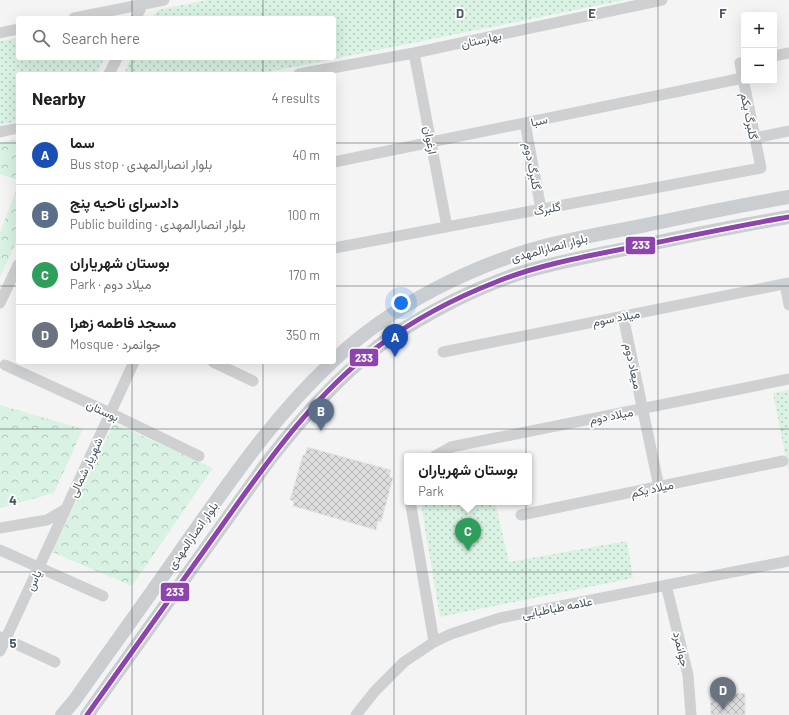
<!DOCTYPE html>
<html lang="en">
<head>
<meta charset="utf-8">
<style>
  body { margin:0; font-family:Barlow,Vazirmatn,sans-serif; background:#f6f6f6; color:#202124 }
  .controls { position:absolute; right:12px; top:12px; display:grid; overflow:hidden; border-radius:4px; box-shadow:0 4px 16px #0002 }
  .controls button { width:36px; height:36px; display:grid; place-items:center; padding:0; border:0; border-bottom:1px solid #e0e0e0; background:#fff; color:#202124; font:20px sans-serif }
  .you { position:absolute; left:401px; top:303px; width:14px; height:14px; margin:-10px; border:3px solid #fff; border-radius:50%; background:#1a73e8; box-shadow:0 0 0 6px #1a73e833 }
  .badge { display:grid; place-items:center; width:26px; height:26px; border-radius:50%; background:#0f766e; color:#fff; font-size:13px; font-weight:700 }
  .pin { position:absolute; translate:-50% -33px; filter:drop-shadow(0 1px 2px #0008) }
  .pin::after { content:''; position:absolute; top:21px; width:14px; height:12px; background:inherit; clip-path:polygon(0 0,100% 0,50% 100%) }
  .popup { position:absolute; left:404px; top:453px; width:128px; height:52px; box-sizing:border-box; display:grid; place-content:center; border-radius:4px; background:#fff; filter:drop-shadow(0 1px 3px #0005); font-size:13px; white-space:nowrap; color:#757577 }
  .popup b { font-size:15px; color:#202124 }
  .popup::after { content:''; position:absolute; left:50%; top:100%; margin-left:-8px; border:8px solid transparent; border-top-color:#fff }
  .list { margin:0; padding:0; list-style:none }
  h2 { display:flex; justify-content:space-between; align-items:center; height:52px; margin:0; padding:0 16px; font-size:17px }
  h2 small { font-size:13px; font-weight:400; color:#757577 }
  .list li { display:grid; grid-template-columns:26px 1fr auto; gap:12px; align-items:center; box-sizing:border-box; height:60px; padding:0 16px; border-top:1px solid #e0e0e0 }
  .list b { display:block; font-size:15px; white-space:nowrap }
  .list p { margin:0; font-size:13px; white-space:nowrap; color:#757577 }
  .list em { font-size:13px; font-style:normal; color:#757577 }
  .icon { flex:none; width:22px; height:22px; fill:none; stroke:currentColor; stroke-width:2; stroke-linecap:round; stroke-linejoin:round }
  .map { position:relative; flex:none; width:789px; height:715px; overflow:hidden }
  .search { position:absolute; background:#fff; box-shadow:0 4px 16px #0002; left:16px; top:16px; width:320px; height:44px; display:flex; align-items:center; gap:10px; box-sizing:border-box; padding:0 14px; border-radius:4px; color:#757577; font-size:15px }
  .panel { position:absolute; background:#fff; box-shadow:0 4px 16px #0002; left:16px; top:72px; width:320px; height:292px; border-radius:4px }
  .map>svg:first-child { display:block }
  .green { fill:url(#green-dots) }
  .forest { fill:url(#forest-crowns) }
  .building { fill:url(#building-cross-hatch); stroke:#e5e6e7 }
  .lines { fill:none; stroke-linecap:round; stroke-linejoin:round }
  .minor { stroke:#ced0d2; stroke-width:11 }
  .major { stroke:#caced1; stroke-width:14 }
  .bus-1-casing { stroke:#fff; stroke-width:8 }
  .bus-1 { stroke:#8e44ad; stroke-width:5 }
  .grid { fill:none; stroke:#4a5661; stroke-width:1; stroke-opacity:0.55 }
  .labels { text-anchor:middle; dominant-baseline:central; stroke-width:3.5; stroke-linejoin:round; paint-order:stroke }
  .street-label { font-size:12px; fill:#4a5661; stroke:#fff }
  .grid-label { font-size:13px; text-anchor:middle; font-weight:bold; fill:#4a5661; stroke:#fff; stroke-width:3.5; stroke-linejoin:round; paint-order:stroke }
  .line-badge { stroke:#fff; stroke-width:1.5 }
  .badge-label { font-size:11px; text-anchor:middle; font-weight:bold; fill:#fff }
</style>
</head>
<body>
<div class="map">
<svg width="789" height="715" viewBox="0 0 789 715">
  <defs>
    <pattern id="green-dots" width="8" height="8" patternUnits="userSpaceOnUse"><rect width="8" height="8" fill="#d9f2e3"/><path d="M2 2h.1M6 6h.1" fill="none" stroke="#b2c7bb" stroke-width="1.8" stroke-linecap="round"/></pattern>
    <pattern id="forest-crowns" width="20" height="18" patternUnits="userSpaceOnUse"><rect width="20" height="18" fill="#d9f2e3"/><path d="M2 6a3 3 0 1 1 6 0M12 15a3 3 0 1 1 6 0" fill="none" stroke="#b2c7bb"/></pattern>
    <pattern id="building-cross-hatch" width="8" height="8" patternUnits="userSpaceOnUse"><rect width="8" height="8" fill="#ddddde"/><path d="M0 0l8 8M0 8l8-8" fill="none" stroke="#b5b6b7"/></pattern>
  </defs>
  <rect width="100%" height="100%" fill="#f4f4f4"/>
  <path class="green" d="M207 0H625L258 74H124L131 58H334V18H151L158 10Z
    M18 38V58H104L97 74H18V121L0 125V41Z
    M789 390V474L773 393Z
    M422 502H495L509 562 627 541 633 578 440 617 422 511Z"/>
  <path class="forest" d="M18 139V180L0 174V143Z
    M18 185V238L0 277V233Z
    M0 405 83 429 54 493 0 508Z
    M114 423 213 468 132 586 52 552Z"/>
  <path class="building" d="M307 447 391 470 389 477 393 478 381 522 378 521 376 530 293 506 294 501 290 500 303 455H305Z
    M745 693V715H711L710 694Z"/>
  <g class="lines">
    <path class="minor" d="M74 18 164 0
      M136 18 144 1
      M0 33 18 29
      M414 53 447 227
      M774 56 789 53
      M109 74 117 58
      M299 74 414 53 662 0
      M525 123 541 209
      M0 132 18 128
      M755 138 789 131
      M334 162 743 78
      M334 248 761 168 740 63 744 62
      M785 284 789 305
      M0 303 18 265
      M623 316 659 487
      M443 352 789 283
      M213 362 253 381
      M5 365 110 413 199 456
      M435 456 451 447 789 379
      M411 502V506L434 642
      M521 515 783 461
      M0 528 47 520 66 509
      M0 550 103 596
      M666 585 688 675 691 715
      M1 637 55 662
      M0 651 134 362
      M356 715 375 691 404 662 434 642 451 634 500 618 789 561"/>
    <path class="major" d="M334 360C392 305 472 265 548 245 581 237 614 231 646 225 694 215 741 205 789 197
      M62 715 74 701C111 649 148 598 184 546 230 481 274 416 332 362
      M87 715 269 460C302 418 337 378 380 345 423 314 483 283 534 269 567 260 601 254 635 247 686 236 737 226 789 217"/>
    <g class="bus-1-casing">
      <path id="bus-1" d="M87 715C128 657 170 599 211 541 261 471 310 397 380 345 415 319 455 298 496 282 538 265 583 257 628 248 682 238 735 226 789 217"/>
    </g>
    <use href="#bus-1" class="bus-1"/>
  </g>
  <path class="grid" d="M132 0V18M263 0V18M394 0V715M526 0V715M658 0V715M132 58V74M263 58V74M0 143H18M334 143H789M0 286H18M334 286H789M132 362V715M263 362V715M0 429H789M0 572H789"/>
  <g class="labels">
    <g class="street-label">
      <text transform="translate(481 39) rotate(-12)">بهارستان</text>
      <text transform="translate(750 116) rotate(79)">گلبرگ یکم</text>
      <text transform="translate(539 120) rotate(-12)">سبا</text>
      <text transform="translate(431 140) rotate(79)">ارغوان</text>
      <text transform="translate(533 166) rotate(79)">گلبرگ دوم</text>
      <text transform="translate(547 208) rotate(-11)">گلبرگ</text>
      <text transform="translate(549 247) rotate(-15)">بلوار انصارالمهدی</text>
      <text transform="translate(616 317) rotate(-11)">میلاد سوم</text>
      <text transform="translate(634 366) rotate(78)">میعاد دوم</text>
      <text transform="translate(103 410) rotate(25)">بوستان</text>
      <text transform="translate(611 415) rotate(-11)">میلاد دوم</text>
      <text transform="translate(85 467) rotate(-65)">شهریار شمالی</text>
      <text transform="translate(652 488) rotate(-12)">میلاد یکم</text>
      <text transform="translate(192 535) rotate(-55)">بلوار انصارالمهدی</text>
      <text transform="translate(33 580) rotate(-65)">یاس</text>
      <text transform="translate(557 607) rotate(-11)">علامه طباطبایی</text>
      <text transform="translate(682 649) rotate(77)">جوانمرد</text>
    </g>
  </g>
  <g class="grid-label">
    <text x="460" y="18">D</text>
    <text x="592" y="18">E</text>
    <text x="723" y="18">F</text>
    <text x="13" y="505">4</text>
    <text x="13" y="648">5</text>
  </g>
  <g class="line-badge">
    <rect x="625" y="236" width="31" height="19" rx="4" fill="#8e44ad"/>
    <rect x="349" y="348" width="30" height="19" rx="4" fill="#8e44ad"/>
    <rect x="160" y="582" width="30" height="20" rx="4" fill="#8e44ad"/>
  </g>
  <g class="badge-label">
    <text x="641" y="249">233</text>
    <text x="364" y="362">233</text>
    <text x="175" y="596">233</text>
  </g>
</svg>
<div class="controls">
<button>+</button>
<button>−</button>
</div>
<div class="you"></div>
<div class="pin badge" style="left:395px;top:357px;background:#1a4fb4">A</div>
<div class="pin badge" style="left:321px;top:431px;background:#5c6f8a">B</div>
<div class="pin badge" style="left:468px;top:551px;background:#2e9e5b">C</div>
<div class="popup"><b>بوستان شهریاران</b>Park</div>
<div class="pin badge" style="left:723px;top:710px;background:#6b7280">D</div>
<div class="search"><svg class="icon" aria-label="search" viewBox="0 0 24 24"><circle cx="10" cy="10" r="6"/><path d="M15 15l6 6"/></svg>Search here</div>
<section class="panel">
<h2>Nearby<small>4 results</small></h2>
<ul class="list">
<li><span class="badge" style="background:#1a4fb4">A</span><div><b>سما</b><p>Bus stop · بلوار انصارالمهدی</p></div><em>40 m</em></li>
<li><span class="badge" style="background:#5c6f8a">B</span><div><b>دادسرای ناحیه پنج</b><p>Public building · بلوار انصارالمهدی</p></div><em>100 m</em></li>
<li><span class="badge" style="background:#2e9e5b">C</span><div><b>بوستان شهریاران</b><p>Park · میلاد دوم</p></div><em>170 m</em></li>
<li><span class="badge" style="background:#6b7280">D</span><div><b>مسجد فاطمه زهرا</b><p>Mosque · جوانمرد</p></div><em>350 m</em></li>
</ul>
</section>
</div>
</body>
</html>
